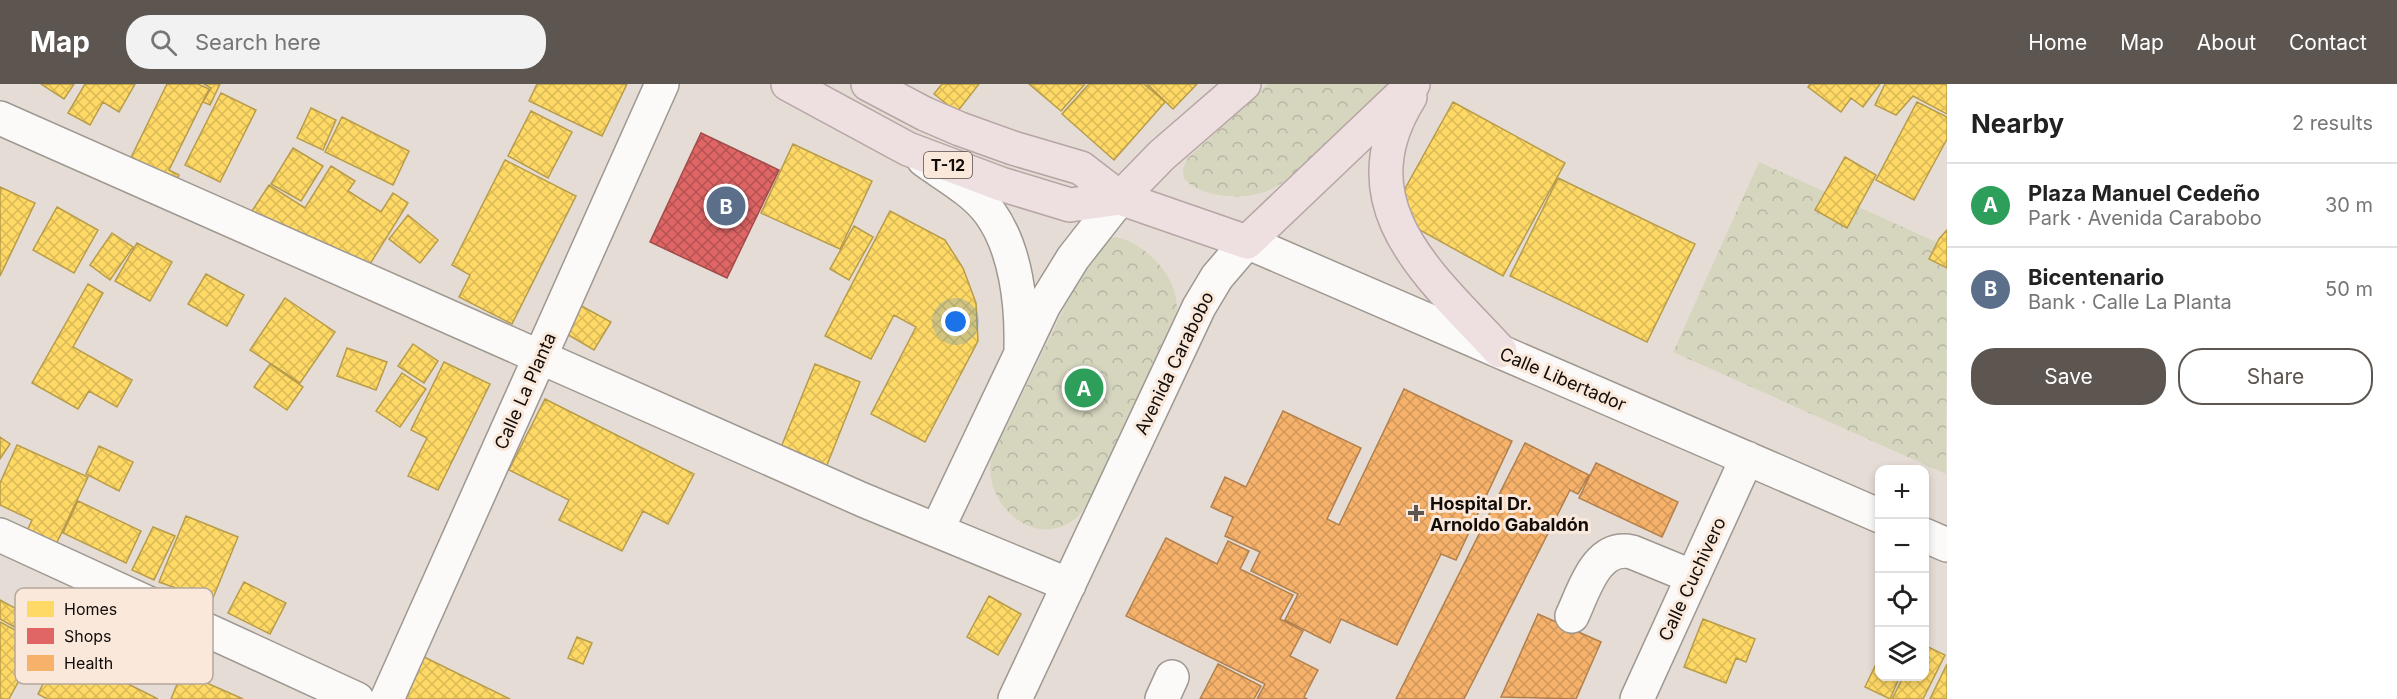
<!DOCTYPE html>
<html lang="en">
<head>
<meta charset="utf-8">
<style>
  body { margin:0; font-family:Inter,sans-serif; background:#f2f2f2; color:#222 }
  .controls { position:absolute; right:18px; bottom:18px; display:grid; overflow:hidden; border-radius:12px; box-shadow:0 3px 9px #0003 }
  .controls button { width:54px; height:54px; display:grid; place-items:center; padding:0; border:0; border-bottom:2px solid #e0e0e0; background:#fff; color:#222; font:30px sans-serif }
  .you { position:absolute; left:956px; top:238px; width:21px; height:21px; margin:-15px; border:4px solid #fff; border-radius:50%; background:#1a73e8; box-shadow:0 0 0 9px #1a73e833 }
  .badge { display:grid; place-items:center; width:39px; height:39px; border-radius:50%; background:#5c5550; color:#fff; font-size:20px; font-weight:700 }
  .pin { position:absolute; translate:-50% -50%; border:3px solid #fff; box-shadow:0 2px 6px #0006 }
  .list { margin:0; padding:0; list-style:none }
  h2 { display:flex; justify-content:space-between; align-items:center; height:78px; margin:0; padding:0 24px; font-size:26px }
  h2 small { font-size:20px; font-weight:400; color:#767676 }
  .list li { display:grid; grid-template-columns:39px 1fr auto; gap:18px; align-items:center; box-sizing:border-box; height:84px; padding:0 24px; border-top:2px solid #e0e0e0 }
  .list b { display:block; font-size:22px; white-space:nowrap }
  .list p { margin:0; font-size:20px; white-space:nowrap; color:#767676 }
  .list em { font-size:20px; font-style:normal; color:#767676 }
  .actions { display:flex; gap:12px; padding:18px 24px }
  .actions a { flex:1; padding:14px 0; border:2px solid #5c5550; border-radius:24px; text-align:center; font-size:21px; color:#5c5550 }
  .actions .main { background:#5c5550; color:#fff }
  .icon { flex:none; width:33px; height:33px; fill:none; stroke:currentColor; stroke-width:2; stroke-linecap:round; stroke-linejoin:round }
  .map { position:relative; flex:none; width:1947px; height:615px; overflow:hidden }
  header { display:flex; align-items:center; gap:36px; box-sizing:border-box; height:84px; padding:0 30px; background:#5c5550; color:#fff }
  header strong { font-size:28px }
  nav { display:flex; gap:33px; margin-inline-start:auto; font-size:21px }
  .search { width:420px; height:54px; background:#f2f2f2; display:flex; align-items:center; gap:15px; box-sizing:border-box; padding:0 21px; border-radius:24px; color:#767676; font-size:22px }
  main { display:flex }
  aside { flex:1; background:#fff }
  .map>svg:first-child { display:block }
  .park { fill:url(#park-crowns) }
  .homes { fill:url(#homes-cross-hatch); stroke:#b89c4a; stroke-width:1.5 }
  .shops { fill:url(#shops-cross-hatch); stroke:#a24b4a; stroke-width:1.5 }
  .health { fill:url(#health-cross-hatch); stroke:#b2804d; stroke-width:1.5 }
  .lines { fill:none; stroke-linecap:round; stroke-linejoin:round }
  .minor-casing { stroke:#9e9891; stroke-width:36 }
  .highway-casing { stroke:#b6a5a4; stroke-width:36 }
  .minor { stroke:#fbfaf9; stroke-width:33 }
  .highway { stroke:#eedfe1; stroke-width:33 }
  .poi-dot { fill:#5c5550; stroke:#fae9db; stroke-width:2 }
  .labels { text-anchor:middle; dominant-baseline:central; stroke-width:6; stroke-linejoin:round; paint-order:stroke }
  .shield { fill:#fae9db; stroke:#584e47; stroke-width:1.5 }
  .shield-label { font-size:16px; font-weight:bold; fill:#120c08 }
  .street-label { font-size:18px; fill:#120c08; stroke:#fae9db }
  .poi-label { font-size:18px; font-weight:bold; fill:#120c08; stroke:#fae9db; text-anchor:start }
  .key { fill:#fae9db; stroke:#b4a79c; stroke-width:1.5 }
  .key-label { font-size:16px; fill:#120c08 }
</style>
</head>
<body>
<header>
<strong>Map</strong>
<div class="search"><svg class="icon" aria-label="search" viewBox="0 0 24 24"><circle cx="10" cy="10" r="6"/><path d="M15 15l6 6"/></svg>Search here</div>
<nav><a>Home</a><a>Map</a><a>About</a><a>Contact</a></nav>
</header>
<main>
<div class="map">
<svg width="1947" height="615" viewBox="0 0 1947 615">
  <defs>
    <pattern id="park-crowns" width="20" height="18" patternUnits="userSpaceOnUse" patternTransform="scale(1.5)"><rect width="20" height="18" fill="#d6d6bf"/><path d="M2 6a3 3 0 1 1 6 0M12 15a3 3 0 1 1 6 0" fill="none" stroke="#b7b6a3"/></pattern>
    <pattern id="homes-cross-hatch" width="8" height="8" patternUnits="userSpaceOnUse" patternTransform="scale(1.5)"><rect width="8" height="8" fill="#ffd966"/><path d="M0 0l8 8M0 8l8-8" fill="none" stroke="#dab957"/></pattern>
    <pattern id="shops-cross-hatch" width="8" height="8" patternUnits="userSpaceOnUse" patternTransform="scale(1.5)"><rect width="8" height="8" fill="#e06666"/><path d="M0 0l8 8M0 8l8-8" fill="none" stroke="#b45252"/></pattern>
    <pattern id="health-cross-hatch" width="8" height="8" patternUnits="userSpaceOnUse" patternTransform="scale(1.5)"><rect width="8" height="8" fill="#f6b26b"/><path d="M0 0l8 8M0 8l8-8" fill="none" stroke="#d2985b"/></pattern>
  </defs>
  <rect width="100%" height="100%" fill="#e5ddd5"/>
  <path class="park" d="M1268 0H1389L1290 94C1282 99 1274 104 1265 108 1243 116 1199 114 1184 94L1183 85 1187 75Z
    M1759 78 1947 163 1946 390 1673 268Z
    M1116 153C1147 160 1178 193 1177 226L1095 407C1089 416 1084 427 1076 434 1034 469 980 417 992 372L1088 175 1107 155Z"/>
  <path class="homes" d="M41 0H74L64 15Z
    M85 0H135L119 28 103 18 90 41 68 29Z
    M167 0H198L209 5 169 86 179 91 169 112 123 90Z
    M204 0H220L210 21 203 18 211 4Z
    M537 0H627L602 52 529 17Z
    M942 0H979L957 28 934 10Z
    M1029 0H1085L1061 27Z
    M1089 0H1144L1165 18 1114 76 1062 30Z
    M1147 0H1197L1173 25Z
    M1810 0H1880L1863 23 1851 14 1841 28 1808 3Z
    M1885 0H1947V30L1913 12 1896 31 1875 21Z
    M221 9 256 26 220 98 185 81Z
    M1453 18 1565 79 1503 192 1391 130Z
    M1917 18 1947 33V55L1914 116 1876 96Z
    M311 24 336 36 323 66 297 54Z
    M531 27 572 48 548 94 508 72Z
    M342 33 409 67 393 101 325 68Z
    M793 60 872 97 840 165 761 129Z
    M293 64 323 82 301 117 271 100Z
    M1845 73 1876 91 1847 144 1815 126Z
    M505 76 576 112 512 240 459 213 470 191 452 181Z
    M331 82 355 97 348 107 381 128 393 109 408 119 360 196 252 127 269 101 305 124Z
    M1558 94 1695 160 1647 258 1510 192Z
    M0 103 35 119 0 192Z
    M57 123 98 146 74 189 33 166Z
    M890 127 945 156 963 184 976 219 978 257 925 358 871 330 916 243 894 231 871 275 825 252Z
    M408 131 438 156 420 179 389 155Z
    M854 142 873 153 849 196 830 185Z
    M1947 146V184L1929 175 1939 155Z
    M112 149 133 163 110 196 90 181Z
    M137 159 172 178 150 217 115 197Z
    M206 190 244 211 227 242 188 220Z
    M88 200 103 209 73 263 132 296 117 323 89 307 78 325 32 299Z
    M285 214 335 248 300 299 250 266Z
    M576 219 611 238 594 266 560 246Z
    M413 260 438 277 424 299 398 282Z
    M347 264 387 278 376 306 337 292Z
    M444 278 490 300 438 406 408 392 427 354 411 346Z
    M270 280 303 303 287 326 254 303Z
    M815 280 860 298 825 386 779 368Z
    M402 289 426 305 400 343 376 327Z
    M545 315 694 390 668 440 643 427 622 467 559 436 569 416 509 386Z
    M0 353 10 360 0 375Z
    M17 361 88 393 50 473 21 460 32 436 0 421V399Z
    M99 362 133 378 119 407 86 390Z
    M78 417 141 447 126 479 63 449Z
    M186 432 238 453 208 526 181 515 184 507 159 498Z
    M153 443 175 452 154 496 132 486Z
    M244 498 286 519 270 550 228 529Z
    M989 512 1021 530 998 571 967 553Z
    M0 516 42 539 34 554 0 535Z
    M1703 535 1755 555 1746 578 1736 574 1726 599 1684 583Z
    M0 538 39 559 9 615H0Z
    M577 553 592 559 583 580 568 574Z
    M1924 561 1945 571 1923 615H1892L1904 592H1924Z
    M60 566 158 615H47L38 610Z
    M422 572 510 615H402Z
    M1880 572V592H1900L1890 615 1865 603Z
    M1947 580V615H1930Z
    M182 588 243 615H171Z"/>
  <path class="shops" d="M701 49 779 86 727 194 650 158Z"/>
  <path class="health" d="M1404 305 1512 357 1456 476 1441 470 1397 561 1341 535 1330 559 1285 536 1298 510 1251 487 1260 468 1225 452 1233 433 1211 423 1225 393 1246 403 1283 327 1361 364 1327 435 1339 441Z
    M1525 359 1589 391 1578 410 1570 406 1464 615H1396Z
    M1596 379 1678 418 1662 453 1579 414Z
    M1166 454 1217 480 1228 457 1249 467 1240 485 1293 511 1280 535 1303 547 1290 572 1318 586 1304 613 1307 615H1257L1265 600 1126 532Z
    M1538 530 1601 558 1576 615 1501 613Z
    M1218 580 1261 602 1254 615H1200Z"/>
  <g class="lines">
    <g class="minor-casing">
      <path id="minor" d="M0 34 863 416 1069 501
        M924 76C946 92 974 107 990 129 1016 165 1022 220 1021 263
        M937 446 1044 221 1073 174 1120 114
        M0 451 357 615
        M1924 451 1947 461
        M1572 532C1584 507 1596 460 1632 468L1693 493
        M387 615 662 0
        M1015 615 1199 223 1217 193 1247 158 1880 432
        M1162 615 1172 593
        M1637 615 1747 374"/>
    </g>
    <g class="highway-casing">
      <path id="highway" d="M788 0 908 65 1001 100 1070 121 1120 114
        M868 0 925 30 960 45 1013 64 1081 84 1120 114 1247 158 1413 0
        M1410 13C1342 122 1432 193 1500 267
        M1120 114 1162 71 1244 0"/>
    </g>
    <use href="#minor" class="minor"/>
    <use href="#highway" class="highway"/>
  </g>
  <path class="poi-dot" d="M1413 420h6v6h6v6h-6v6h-6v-6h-6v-6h6z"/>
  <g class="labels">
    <rect class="shield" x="924" y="68" width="48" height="26" rx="4.5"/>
    <g class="shield-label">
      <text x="948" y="81">T-12</text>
    </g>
    <g class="street-label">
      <text transform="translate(1174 279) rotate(-64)">Avenida Carabobo</text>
      <text transform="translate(1563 295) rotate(23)">Calle Libertador</text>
      <text transform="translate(525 307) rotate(-66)">Calle La Planta</text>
      <text transform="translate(1692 495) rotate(-65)">Calle Cuchivero</text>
    </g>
    <g class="poi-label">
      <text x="1430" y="419">Hospital Dr.<tspan x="1430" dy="21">Arnoldo Gabaldón</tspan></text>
    </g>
  </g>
  <rect x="15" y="504" width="198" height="96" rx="9" class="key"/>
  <rect x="27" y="517" width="27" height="16" fill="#ffd966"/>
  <rect x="27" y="544" width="27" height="16" fill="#e06666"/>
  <rect x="27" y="571" width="27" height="16" fill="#f6b26b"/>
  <g class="key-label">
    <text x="64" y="531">Homes</text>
    <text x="64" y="558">Shops</text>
    <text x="64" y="585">Health</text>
  </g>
</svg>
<div class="controls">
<button>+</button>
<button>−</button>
<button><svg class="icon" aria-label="locate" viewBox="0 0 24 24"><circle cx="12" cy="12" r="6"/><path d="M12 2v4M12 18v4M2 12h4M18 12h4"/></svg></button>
<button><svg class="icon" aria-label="layers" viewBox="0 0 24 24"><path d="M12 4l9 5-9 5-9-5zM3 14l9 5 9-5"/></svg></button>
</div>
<div class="you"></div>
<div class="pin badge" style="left:1084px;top:304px;background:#2e9e5b">A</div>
<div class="pin badge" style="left:726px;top:122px;background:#5c6f8a">B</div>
</div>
<aside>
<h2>Nearby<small>2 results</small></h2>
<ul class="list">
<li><span class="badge" style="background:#2e9e5b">A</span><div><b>Plaza Manuel Cedeño</b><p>Park · Avenida Carabobo</p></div><em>30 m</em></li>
<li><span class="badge" style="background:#5c6f8a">B</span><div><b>Bicentenario</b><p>Bank · Calle La Planta</p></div><em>50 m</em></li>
</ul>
<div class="actions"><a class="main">Save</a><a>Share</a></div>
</aside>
</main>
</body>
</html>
